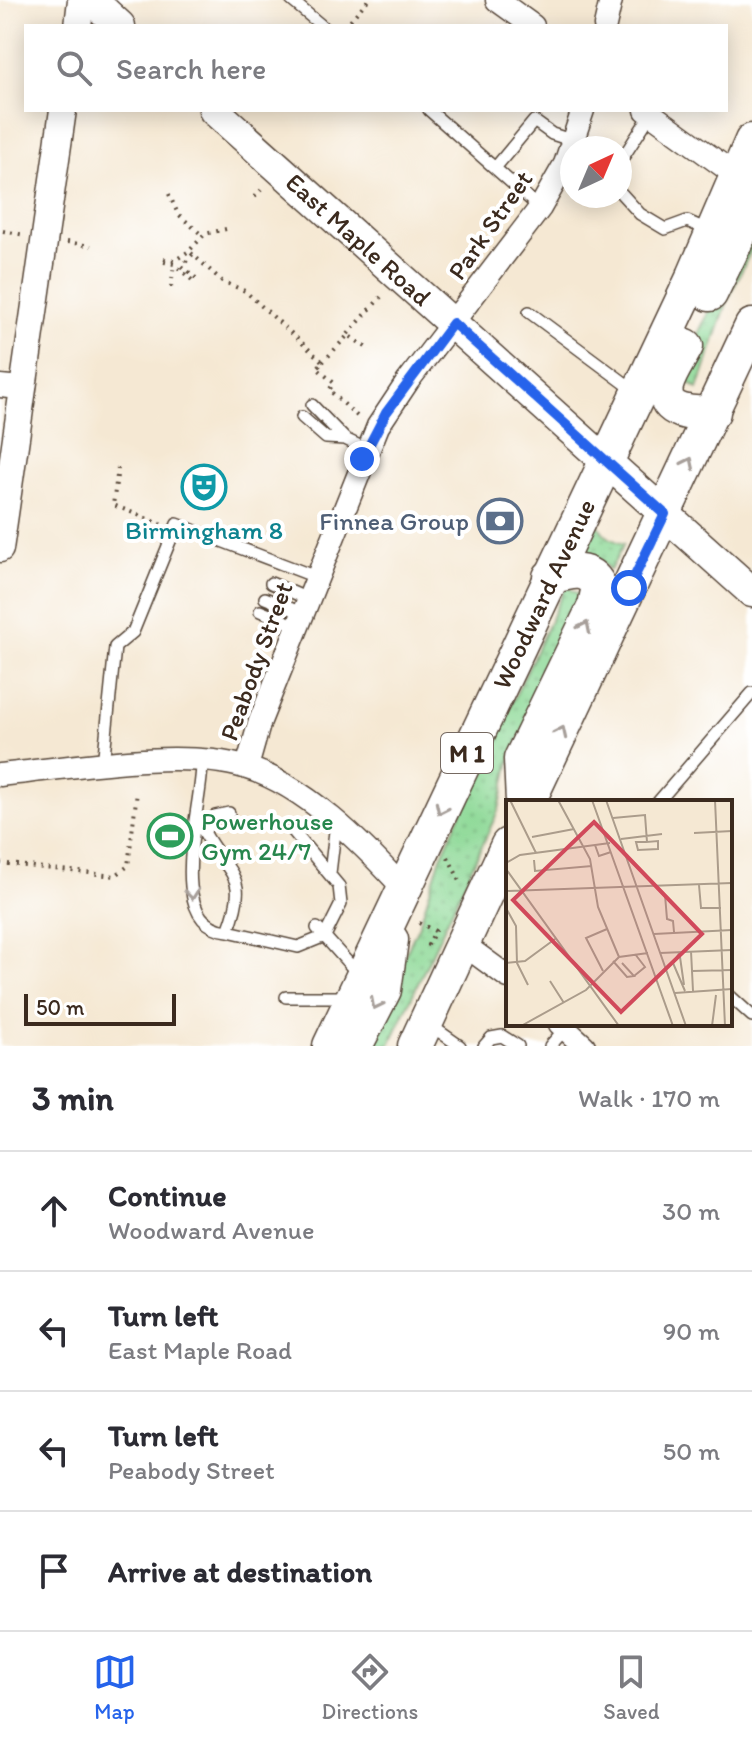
<!DOCTYPE html>
<html lang="en">
<head>
<meta charset="utf-8">
<style>
  body { margin:0; font-family:Itim,sans-serif; background:#f7f7f7; color:#2b2b33 }
  .compass { position:absolute; left:560px; top:136px; width:72px; height:72px; border-radius:50%; background:#fff; box-shadow:0 4px 20px #0003; rotate:44deg }
  .scale { position:absolute; left:24px; bottom:20px; width:152px; box-sizing:border-box; padding-left:8px; border:4px solid #3b2a1e; border-top:0; font-size:22px; line-height:28px; white-space:nowrap; color:#3b2a1e; -webkit-text-stroke:6px #fff; paint-order:stroke }
  .stop { position:absolute; width:24px; height:24px; margin:-18px; border:6px solid #2563eb; border-radius:50%; background:#fff }
  .stop.end { background:#2563eb; border-color:#fff; box-shadow:0 2px 8px #0008 }
  .list { margin:0; padding:0; list-style:none }
  h2 { display:flex; justify-content:space-between; align-items:center; height:104px; margin:0; padding:0 32px; font-size:34px }
  h2 small { font-size:26px; font-weight:400; color:#7c7c81 }
  .list li { display:grid; grid-template-columns:52px 1fr auto; gap:24px; align-items:center; box-sizing:border-box; height:120px; padding:0 32px; border-top:2px solid #e1e1e2 }
  .list b { display:block; font-size:30px; white-space:nowrap }
  .list p { margin:0; font-size:26px; white-space:nowrap; color:#7c7c81 }
  .list em { font-size:26px; font-style:normal; color:#7c7c81 }
  .icon { flex:none; width:44px; height:44px; fill:none; stroke:currentColor; stroke-width:2; stroke-linecap:round; stroke-linejoin:round }
  .map { position:relative; flex:none; width:752px; height:1046px; overflow:hidden }
  .search { position:absolute; background:#fff; box-shadow:0 4px 20px #0003; left:24px; right:24px; top:24px; height:88px; display:flex; align-items:center; gap:20px; box-sizing:border-box; padding:0 28px; border-radius:0px; color:#7c7c81; font-size:30px }
  .sheet { height:584px; background:#fff }
  nav { display:flex; justify-content:space-around; align-items:center; box-sizing:border-box; height:112px; border-top:2px solid #e1e1e2; background:#fff; font-size:22px; color:#7c7c81 }
  nav a { display:grid; justify-items:center; gap:4px }
  nav .on { color:#2563eb }
  .map>svg:first-child { display:block }
  .green { fill:url(#green-dots); stroke:#64825a; stroke-width:2 }
  .lines { fill:none; stroke-linecap:round; stroke-linejoin:round }
  .service-casing { stroke:#574639; stroke-width:14 }
  .minor-casing { stroke:#574639; stroke-width:25 }
  .tertiary-casing { stroke:#574639; stroke-width:29 }
  .secondary-casing { stroke:#574639; stroke-width:33 }
  .primary-casing { stroke:#574639; stroke-width:37 }
  .path { stroke:#574639; stroke-width:4; stroke-dasharray:2 6; stroke-linecap:butt }
  .service { stroke:#fff; stroke-width:11 }
  .minor { stroke:#fff; stroke-width:22 }
  .tertiary { stroke:#fff; stroke-width:26 }
  .secondary { stroke:#fff; stroke-width:30 }
  .primary { stroke:#fff; stroke-width:34 }
  .oneway { stroke:#a79f9a }
  .route { stroke:#2563eb; stroke-width:10 }
  .labels { text-anchor:middle; dominant-baseline:central; stroke-width:8; stroke-linejoin:round; paint-order:stroke }
  .shield { fill:#fff; stroke:#766a62; stroke-width:2 }
  .shield-label { font-size:24px; font-weight:bold; fill:#3b2a1e }
  .street-label { font-size:26px; fill:#3b2a1e; stroke:#fff }
  .service-label { font-size:26px; fill:#4e5e75; stroke:#fff; text-anchor:end }
  .culture-label { font-size:26px; fill:#0d838f; stroke:#fff }
  .leisure-label { font-size:26px; fill:#27864d; stroke:#fff; text-anchor:start }
  .inset-road { fill:none; stroke:#ab9c8b; stroke-width:2 }
  .view { fill:#d1495b; fill-opacity:0.15; stroke:#d1495b; stroke-width:4 }
  .inset-edge { fill:none; stroke:#3b2a1e; stroke-width:4 }
</style>
</head>
<body>
<div class="map">
<svg width="752" height="1046" viewBox="0 0 752 1046">
  <defs>
    <pattern id="green-dots" width="8" height="8" patternUnits="userSpaceOnUse" patternTransform="scale(2)"><rect width="8" height="8" fill="#8ed997"/><path d="M2 2h.1M6 6h.1" fill="none" stroke="#7bba82" stroke-width="1.8" stroke-linecap="round"/></pattern>
  </defs>
  <rect width="100%" height="100%" fill="#fff"/>
  <filter id="ink" filterUnits="userSpaceOnUse"><feTurbulence type="fractalNoise" baseFrequency=".0125" numOctaves="2"/><feDisplacementMap in="SourceGraphic" scale="16" xChannelSelector="R" yChannelSelector="G"/><feConvolveMatrix kernelMatrix="1 2 1 2 8 2 1 2 1" color-interpolation-filters="sRGB"/></filter>
  <filter id="wash" filterUnits="userSpaceOnUse"><feTurbulence type="fractalNoise" baseFrequency=".006" numOctaves="4" result="noise"/><feDisplacementMap in="SourceGraphic" scale="32" xChannelSelector="R" yChannelSelector="G"/><feGaussianBlur stdDeviation="1.8" result="paint"/><feColorMatrix in="noise" values="0 0 0 0 0 0 0 0 0 0 0 0 0 0 0 0 0 1.4 0 .05"/><feComposite in="paint" operator="in"/></filter>
  <g filter="url(#wash)">
    <rect width="100%" height="100%" fill="#f5e8d3"/>
    <path class="green" d="M752 222V248L728 300 698 389 678 376Z
      M597 521C602 535 610 540 624 544L610 570 601 560 581 556Z
      M566 586 586 600 511 756 499 809 389 1046H362L419 925 441 857Z"/>
  </g>
  <g filter="url(#ink)">
    <g class="lines">
      <g class="service-casing">
        <path id="service" d="M291 0 322 26
          M429 110 540 208
          M620 162 651 114
          M495 168 534 121 552 134 574 141
          M620 192 640 214 665 229 687 221 710 231
          M529 312 634 390
          M312 405 345 439 366 449
          M302 417 326 438 345 439
          M271 583 308 599
          M265 598 302 613
          M260 611 297 626
          M202 762C203 806 162 925 228 931 250 875 230 878 204 832L215 816 229 813
          M103 765 115 647 133 632 177 524 316 577
          M658 802 752 693
          M330 873 336 823
          M317 928 359 975
          M228 931 298 947 325 936 341 904 339 886 293 831
          M730 996 752 1016
          M286 997H349
          M430 1025 460 1046
          M484 1046 491 1038 502 1036 518 1046
          M550 1046 565 1029"/>
      </g>
      <g class="minor-casing">
        <path id="minor" d="M497 0 533 26
          M605 26 611 0
          M646 110 737 176
          M0 386 21 388
          M247 767 260 721 378 426 408 381 540 208 565 164 583 110
          M0 775C68 768 181 748 244 767 304 784 363 844 404 889
          M463 944 508 977
          M560 1024 584 1046"/>
      </g>
      <g class="tertiary-casing">
        <path id="tertiary" d="M78 26 81 0
          M0 549 63 110"/>
      </g>
      <g class="secondary-casing">
        <g id="secondary">
          <path d="M92 0 120 26"/>
          <path id="s1" d="M214 110 752 592"/>
        </g>
      </g>
      <g class="primary-casing">
        <g id="primary">
          <path d="M710 294 751 210 752 200"/>
          <path d="M686 346C680 358 669 373 666 386 661 414 696 415 713 412"/>
          <path d="M523 802 521 759 595 606 599 586C588 565 569 572 550 577"/>
          <path d="M528 802 752 326"/>
          <path id="s2" d="M330 1046 694 276 752 141"/>
          <path d="M355 1046 384 990 391 940"/>
          <path d="M415 1046 508 845"/>
        </g>
      </g>
      <path class="path" d="M345 26 368 0
        M169 194 178 214 202 235
        M255 197 261 190
        M226 229 205 234 189 251 222 281 245 291 323 362 317 368 334 383 329 390 358 417
        M3 231 25 235
        M67 242 91 246
        M164 259 174 261 189 251
        M164 262 174 264 193 281 196 278 182 266 193 254
        M171 287 174 264
        M348 334 381 297
        M323 362 348 335 367 348
        M118 468 113 505 161 524
        M448 857 462 885
        M0 863 115 876 128 866 137 792
        M419 923 435 931 428 945 432 947"/>
      <use href="#service" class="service"/>
      <use href="#minor" class="minor"/>
      <use href="#tertiary" class="tertiary"/>
      <use href="#secondary" class="secondary"/>
      <use href="#primary" class="primary"/>
    </g>
    <defs><path id="oneway-chevron" d="M-2-3.5L2.5 0L-2 3.5" fill="none" stroke-width="1.6" stroke-linecap="round" stroke-linejoin="round" transform="scale(2)"/></defs>
    <g class="oneway">
      <use href="#oneway-chevron" transform="translate(689 463) rotate(-64)"/>
      <use href="#oneway-chevron" transform="translate(585 627) rotate(-64)"/>
      <use href="#oneway-chevron" transform="translate(561 732) rotate(-65)"/>
      <use href="#oneway-chevron" transform="translate(441 809) rotate(115)"/>
      <use href="#oneway-chevron" transform="translate(192 894) rotate(84)"/>
      <use href="#oneway-chevron" transform="translate(376 1004) rotate(117)"/>
    </g>
  </g>
  <g class="lines" filter="url(#ink)">
    <path class="route" d="M362 459 386 413 453 323 665 514 629 588"/>
  </g>
  <defs>
    <g id="theatre-ring" transform="scale(2.3)"><circle r="9.5" fill="#fff" stroke="#0f9aa8" stroke-width="1.5"/><path d="M-5-5.5Q0-4 5-5.5V0Q5 5 0 6Q-5 5-5 0ZM-3.3-2.5H-1v1.5H-3.3ZM1-2.5H3.3v1.5H1ZM-2.8 1Q0 5.5 2.8 1Z" fill="#0f9aa8"/></g>
    <g id="bank-ring" transform="scale(2.3)"><circle r="9.5" fill="#fff" stroke="#5c6f8a" stroke-width="1.5"/><path d="M-6-4H6V4H-6ZM0-2.3a2.3 2.3 0 1 0 0 4.6a2.3 2.3 0 1 0 0-4.6Z" fill="#5c6f8a"/></g>
    <g id="stadium-ring" transform="scale(2.3)"><circle r="9.5" fill="#fff" stroke="#2e9e5b" stroke-width="1.5"/><path d="M0-5a6.5 5 0 1 0 0 10a6.5 5 0 1 0 0-10ZM-3.5-1.8h7v3.6h-7Z" fill="#2e9e5b"/></g>
  </defs>
  <g fill-rule="evenodd">
    <use href="#theatre-ring" x="204" y="487"/>
    <use href="#bank-ring" x="500" y="521"/>
    <use href="#stadium-ring" x="170" y="836"/>
  </g>
  <g class="labels">
    <rect class="shield" x="441" y="733" width="52" height="40" rx="6"/>
    <g class="shield-label">
      <text x="467" y="753">M 1</text>
    </g>
    <g class="street-label">
      <text transform="translate(490 225) rotate(-55)">Park Street</text>
      <text stroke="none"><textPath href="#s1" startOffset="194">East Maple Road</textPath></text>
      <text stroke="none"><textPath href="#s2" startOffset="500">Woodward Avenue</textPath></text>
      <text transform="translate(256 661) rotate(-70)">Peabody Street</text>
    </g>
    <g class="service-label">
      <text x="469" y="521">Finnea Group</text>
    </g>
    <g class="culture-label">
      <text x="204" y="530">Birmingham 8</text>
    </g>
    <g class="leisure-label">
      <text x="201" y="821">Powerhouse<tspan x="201" dy="30">Gym 24/7</tspan></text>
    </g>
  </g>
  <g transform="translate(506 800)">
    <rect width="226" height="226" fill="#f5e8d3"/>
    <path class="inset-road" d="M4 0 30 53M52 0 84 59 92 107 113 157M86 0 167 226M100 0 180 226M209 0 219 226M107 18 139 15 141 42 152 41V49L132 50 130 42H141M188 33 226 31M26 37 68 29M115 39 156 34M89 45 93 56 105 52M28 60 29 71 86 66M0 63 14 55 104 43M0 69 113 226M193 85 195 108H215M0 91 226 83M159 95 161 119 167 121 168 132M0 108 10 126 11 163 22 185M148 134 226 130M185 151 187 191M174 152 167 163 179 191M154 153 226 150M174 157 178 185M107 161 121 177 128 176 116 163M0 163 19 161 49 139M97 171 80 138 101 129M186 171 226 170M128 176 139 167 129 154M44 181 58 203M169 193 226 189M15 226 80 190 113 157 142 153M206 226 210 195"/>
    <path class="view" d="M88 22 196 134 115 212 7 100Z"/>
    <rect width="226" height="226" class="inset-edge"/>
  </g>
</svg>
<svg class="compass" viewBox="-18 -18 36 36"><path d="M0-13l5 13h-10z" fill="#e53935"/><path d="M0 13l5-13h-10z" fill="#7c7c81"/></svg>
<div class="scale">50 m</div>
<div class="stop" style="left:629px;top:588px"></div>
<div class="stop end" style="left:362px;top:459px"></div>
<div class="search"><svg class="icon" aria-label="search" viewBox="0 0 24 24"><circle cx="10" cy="10" r="6"/><path d="M15 15l6 6"/></svg>Search here</div>
</div>
<section class="sheet">
<h2>3 min<small>Walk · 170 m</small></h2>
<ul class="list">
<li><svg class="icon" aria-label="ahead" viewBox="0 0 24 24"><path d="M12 20V5M6 11l6-6 6 6"/></svg><div><b>Continue</b><p>Woodward Avenue</p></div><em>30 m</em></li>
<li><svg class="icon" aria-label="left" viewBox="0 0 24 24"><path d="M17 20v-9H6M10 6l-5 5 5 5"/></svg><div><b>Turn left</b><p>East Maple Road</p></div><em>90 m</em></li>
<li><svg class="icon" aria-label="left" viewBox="0 0 24 24"><path d="M17 20v-9H6M10 6l-5 5 5 5"/></svg><div><b>Turn left</b><p>Peabody Street</p></div><em>50 m</em></li>
<li><svg class="icon" aria-label="arrive" viewBox="0 0 24 24"><path d="M6 21V4h12l-3 4 3 4H6"/></svg><div><b>Arrive at destination</b></div></li>
</ul>
</section>
<nav>
<a class="on"><svg class="icon" aria-label="map" viewBox="0 0 24 24"><path d="M3 6l6-2 6 2 6-2v14l-6 2-6-2-6 2zM9 4v14M15 6v14"/></svg>Map</a>
<a><svg class="icon" aria-label="directions" viewBox="0 0 24 24"><path d="M12 3l9 9-9 9-9-9zM9 14v-3h6M13 9l2 2-2 2"/></svg>Directions</a>
<a><svg class="icon" aria-label="saved" viewBox="0 0 24 24"><path d="M7 4h10v16l-5-4-5 4z"/></svg>Saved</a>
</nav>
</body>
</html>
